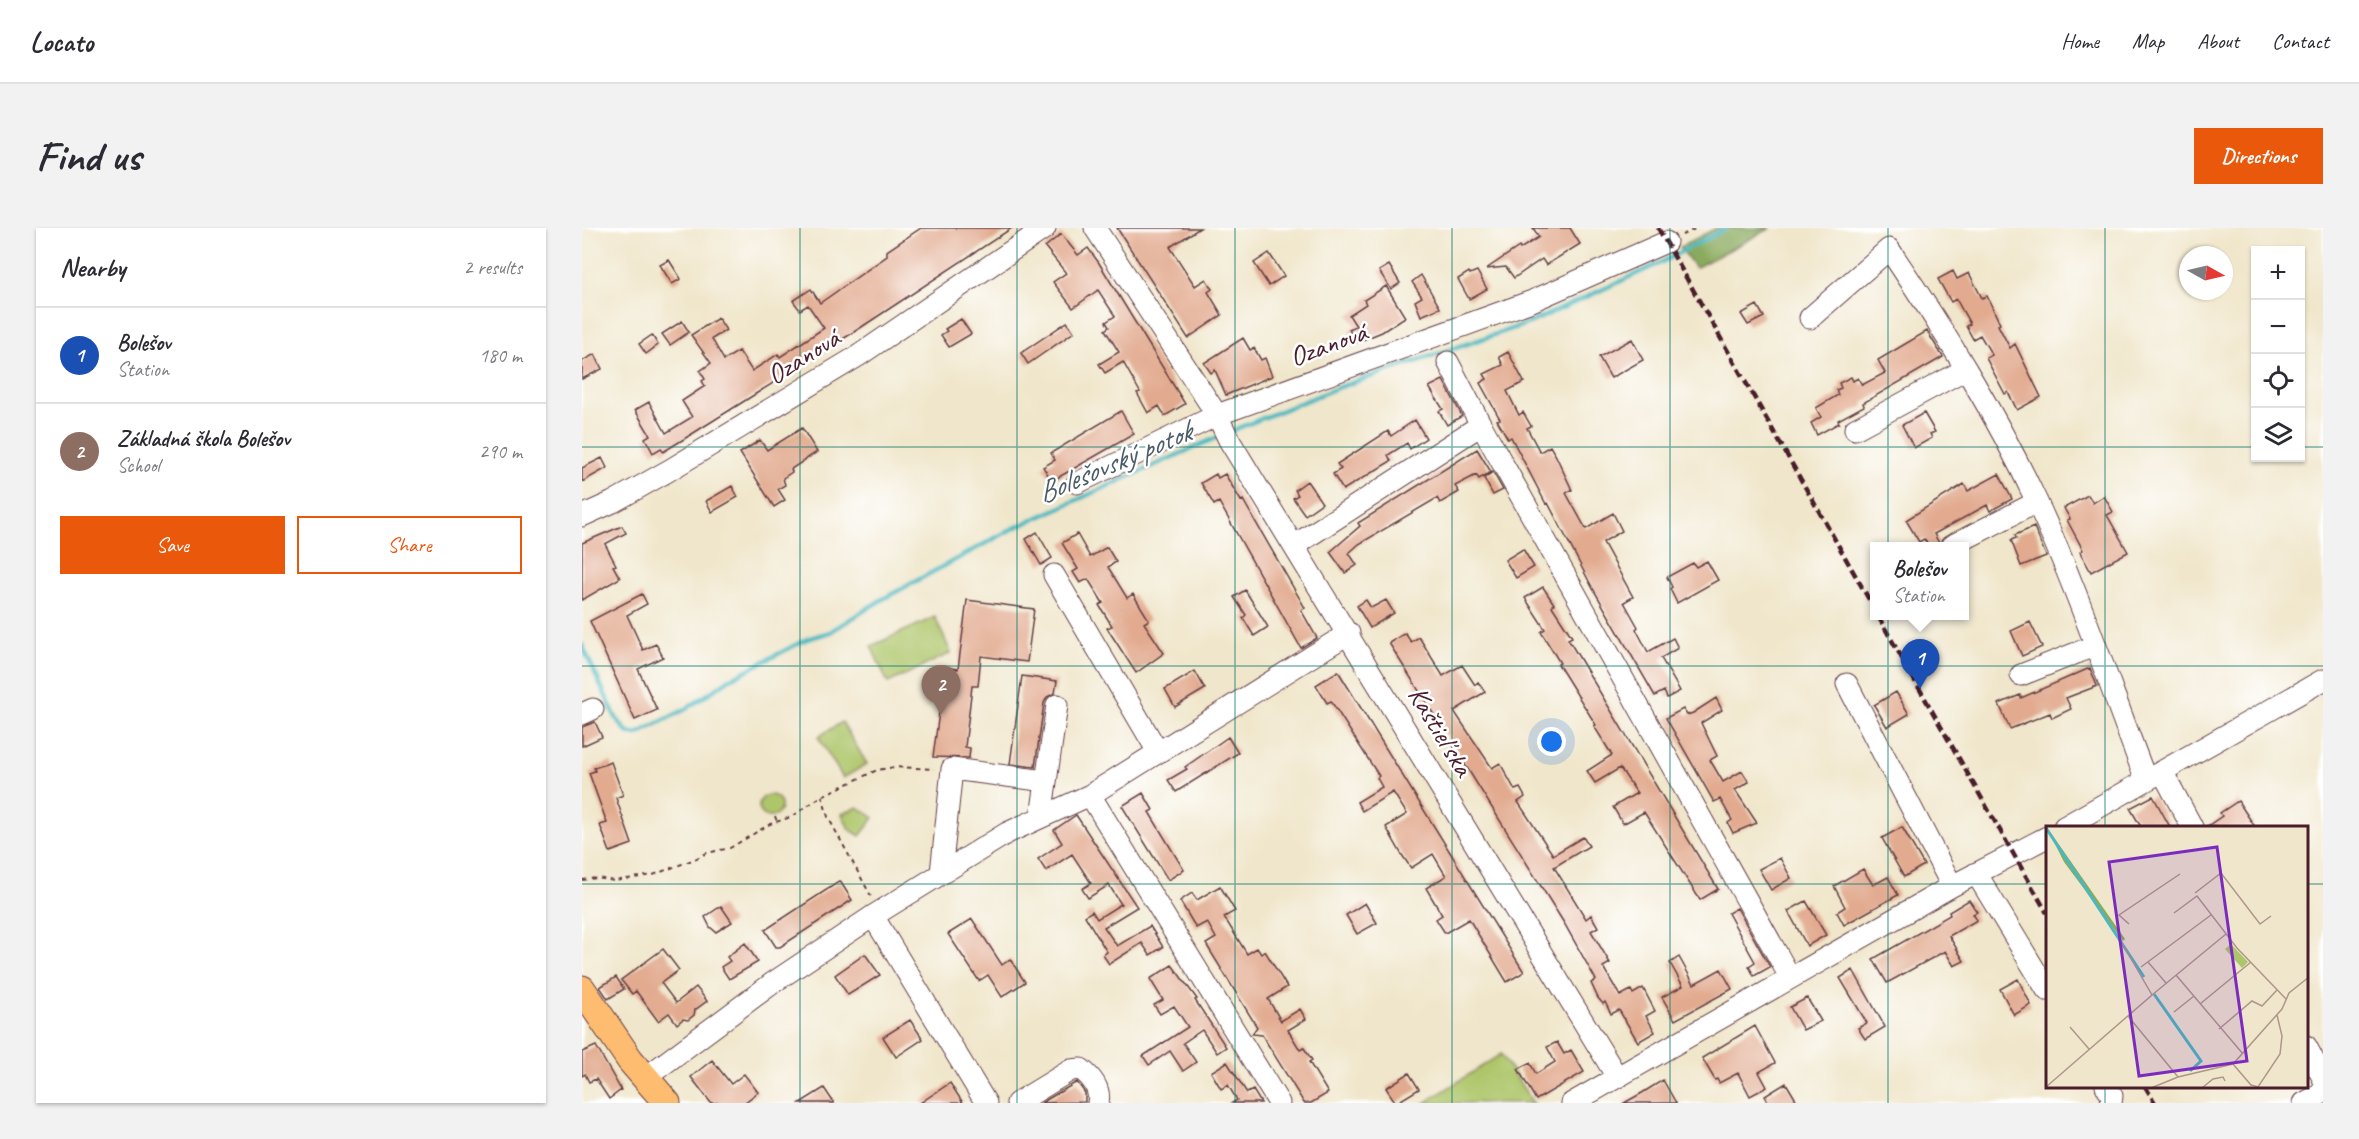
<!DOCTYPE html>
<html lang="en">
<head>
<meta charset="utf-8">
<style>
  body { margin:0; font-family:Caveat,sans-serif; background:#f2f2f3; color:#2b2b33 }
  .controls { position:absolute; right:18px; top:18px; display:grid; overflow:hidden; border-radius:0px; box-shadow:0 2px 4px #0004 }
  .controls button { width:54px; height:54px; display:grid; place-items:center; padding:0; border:0; border-bottom:2px solid #e1e1e2; background:#fff; color:#2b2b33; font:30px sans-serif }
  .compass { position:absolute; left:1597px; top:18px; width:54px; height:54px; border-radius:50%; background:#fff; box-shadow:0 2px 4px #0004; rotate:98deg }
  .you { position:absolute; left:970px; top:514px; width:21px; height:21px; margin:-15px; border:4px solid #fff; border-radius:50%; background:#1a73e8; box-shadow:0 0 0 9px #1a73e833 }
  .badge { display:grid; place-items:center; width:39px; height:39px; border-radius:50%; background:#ea580c; color:#fff; font-size:20px; font-weight:700 }
  .pin { position:absolute; translate:-50% -50px; filter:drop-shadow(0 2px 3px #0008) }
  .pin::after { content:''; position:absolute; top:32px; width:21px; height:18px; background:inherit; clip-path:polygon(0 0,100% 0,50% 100%) }
  .popup { position:absolute; left:1288px; top:314px; width:99px; height:78px; box-sizing:border-box; display:grid; place-content:center; border-radius:0px; background:#fff; filter:drop-shadow(0 2px 4px #0005); font-size:20px; white-space:nowrap; color:#7c7c81 }
  .popup b { font-size:22px; color:#2b2b33 }
  .popup::after { content:''; position:absolute; left:50%; top:100%; margin-left:-12px; border:12px solid transparent; border-top-color:#fff }
  .list { margin:0; padding:0; list-style:none }
  h2 { display:flex; justify-content:space-between; align-items:center; height:78px; margin:0; padding:0 24px; font-size:26px }
  h2 small { font-size:20px; font-weight:400; color:#7c7c81 }
  .list li { display:grid; grid-template-columns:39px 1fr auto; gap:18px; align-items:center; box-sizing:border-box; height:96px; padding:0 24px; border-top:2px solid #e1e1e2 }
  .list b { display:block; font-size:22px; white-space:nowrap }
  .list p { margin:0; font-size:20px; white-space:nowrap; color:#7c7c81 }
  .list em { font-size:20px; font-style:normal; color:#7c7c81 }
  .actions { display:flex; gap:12px; padding:18px 24px }
  .actions a { flex:1; padding:14px 0; border:2px solid #ea580c; border-radius:0px; text-align:center; font-size:21px; color:#ea580c }
  .actions .main { background:#ea580c; color:#fff }
  .icon { flex:none; width:33px; height:33px; fill:none; stroke:currentColor; stroke-width:2; stroke-linecap:round; stroke-linejoin:round }
  .map { position:relative; flex:none; width:1741px; height:875px; overflow:hidden; border-radius:0px }
  header { display:flex; align-items:center; gap:36px; box-sizing:border-box; height:84px; padding:0 30px; background:#fff; border-bottom:2px solid #e1e1e2 }
  header strong { font-size:28px }
  nav { display:flex; gap:33px; margin-inline-start:auto; font-size:21px }
  .intro { display:flex; align-items:center; justify-content:space-between; box-sizing:border-box; height:144px; padding:0 36px }
  h1 { margin:0; font-size:42px }
  .button { padding:15px 27px; border-radius:0px; background:#ea580c; color:#fff; font-size:21px; font-weight:700 }
  main { display:flex; gap:36px; padding:0 36px }
  aside { flex:1; background:#fff; border-radius:0px; box-shadow:0 2px 4px #0004 }
  .map>svg:first-child { display:block }
  .green { fill:#aec66b; stroke:#7c724b; stroke-width:1.5 }
  .forest { fill:#8aab5f; stroke:#6a6545; stroke-width:1.5 }
  .lines { fill:none; stroke-linecap:round; stroke-linejoin:round }
  .stream { stroke:#49b8c0; stroke-width:4.5 }
  .building { fill:#e2aa8f }
  .minor-casing { stroke:#633d43; stroke-width:23 }
  .major-casing { stroke:#633d43; stroke-width:29 }
  .path { stroke:#633d43; stroke-width:2; stroke-dasharray:4.5 4.5; stroke-linecap:butt }
  .minor { stroke:#fff; stroke-width:21 }
  .major { stroke:#febc70; stroke-width:27 }
  .rail { stroke:#4a1f2b; stroke-width:4.5; stroke-dasharray:9 4.5; stroke-linecap:butt }
  .grid { fill:none; stroke:#0f766e; stroke-width:1.5; stroke-opacity:0.55 }
  .labels { text-anchor:middle; dominant-baseline:central; stroke-width:5; stroke-linejoin:round; paint-order:stroke }
  .street-label { font-size:28px; fill:#4a1f2b; stroke:#fff }
  .water-label { font-size:30px; font-style:italic; fill:#4a5c67; stroke:#fff }
  .inset-river { fill:none; stroke:#49b8c0; stroke-width:3 }
  .inset-road { fill:none; stroke:#ae968b; stroke-width:1.5 }
  .view { fill:#7b2cbf; fill-opacity:0.15; stroke:#7b2cbf; stroke-width:3 }
  .inset-edge { fill:none; stroke:#4a1f2b; stroke-width:3 }
</style>
</head>
<body>
<header>
<strong>Locato</strong>
<nav><a>Home</a><a>Map</a><a>About</a><a>Contact</a></nav>
</header>
<div class="intro"><h1>Find us</h1><a class="button">Directions</a></div>
<main>
<aside>
<h2>Nearby<small>2 results</small></h2>
<ul class="list">
<li><span class="badge" style="background:#1a4fb4">1</span><div><b>Bolešov</b><p>Station</p></div><em>180 m</em></li>
<li><span class="badge" style="background:#8d6e63">2</span><div><b>Základná škola Bolešov</b><p>School</p></div><em>290 m</em></li>
</ul>
<div class="actions"><a class="main">Save</a><a>Share</a></div>
</aside>
<div class="map">
<svg width="1741" height="875" viewBox="0 0 1741 875">
  <rect width="100%" height="100%" fill="#fff"/>
  <filter id="ink" filterUnits="userSpaceOnUse"><feTurbulence type="fractalNoise" baseFrequency=".0167" numOctaves="2"/><feDisplacementMap in="SourceGraphic" scale="12" xChannelSelector="R" yChannelSelector="G"/><feConvolveMatrix kernelMatrix="1 2 1 2 8 2 1 2 1" color-interpolation-filters="sRGB"/></filter>
  <filter id="wash" filterUnits="userSpaceOnUse"><feTurbulence type="fractalNoise" baseFrequency=".008" numOctaves="4" result="noise"/><feDisplacementMap in="SourceGraphic" scale="24" xChannelSelector="R" yChannelSelector="G"/><feGaussianBlur stdDeviation="1.35" result="paint"/><feColorMatrix in="noise" values="0 0 0 0 0 0 0 0 0 0 0 0 0 0 0 0 0 1.4 0 .05"/><feComposite in="paint" operator="in"/></filter>
  <g filter="url(#wash)">
    <rect width="100%" height="100%" fill="#f0e6cb"/>
    <path class="green" d="M353 389 369 425 306 455 289 418Z
      M260 494 285 536 261 550 236 509Z
      M177 578a11 11 0 1 1 22 0a11 11 0 1 1-22 0Z
      M276 579 292 590 278 608 267 601 260 586Z
      M919 826 951 875H843L852 869Z"/>
    <path class="forest" d="M1134 0H1189L1113 40 1098 19Z"/>
    <g class="lines">
      <path class="stream" d="M649 203 755 160 950 94 1076 36 1145 0
        M0 417 34 490 45 504 55 506 104 481 148 451 225 411 248 404 299 372 430 301 638 208"/>
    </g>
    <g id="blocks">
      <path class="building" d="M339 0H430L272 104 102 211 81 224 79 220 71 225 63 210 68 207 53 182 67 174 84 205 110 189 100 173 123 158 120 153 123 151 118 143 129 135 109 107 136 90 144 102 130 111 142 132 157 123 170 143 196 126 198 129 242 100 226 77 218 82 211 73 229 61 238 75 305 28V23Z
        M535 0H618L588 19 613 58 624 51 630 61 626 64 640 87 606 110Z
        M951 0H988L998 16 964 37 960 31 932 50 924 39 904 41 937 19 938 21 957 9Z
        M479 6 496 27 506 20 517 35 603 176 583 188 577 178 566 185 555 165 558 164 541 134 523 145 517 136 537 124 523 102 527 99 524 94 533 88 516 62 491 80 471 54 484 45 463 19Z
        M687 25 702 48 687 58 672 35Z
        M87 32 99 51 90 56 78 37Z
        M807 37 818 55 809 61 797 43Z
        M895 43 905 61 887 71 876 51 887 44 888 46Z
        M1371 43 1375 51 1387 45 1400 70 1405 68 1418 96 1416 97 1428 120 1433 116 1459 169 1435 182 1426 164 1423 166 1404 130 1410 127 1398 107 1391 111 1384 98 1388 96 1374 71 1369 74 1356 51Z
        M839 47 858 80 839 88 833 73 840 69 830 54Z
        M804 58 823 89 800 104 773 115 767 101 774 98 767 87 784 76 782 72Z
        M1175 77 1182 89 1166 97 1159 86Z
        M379 91 389 106 367 119 359 107 365 103 363 101Z
        M100 93 107 104 88 117 80 106Z
        M485 94 492 104 446 136 439 125Z
        M1345 103 1361 129 1281 175 1282 178 1256 192 1257 195 1235 207 1229 195 1239 189 1234 180 1256 167 1254 162 1259 160 1257 155 1269 149 1271 153 1276 150 1280 157 1303 145 1296 132Z
        M70 107 76 117 64 126 57 116Z
        M661 110 668 122 672 120 679 132 683 130 690 148 644 167 633 142 629 145 622 135Z
        M1050 111 1061 132 1029 150 1017 129Z
        M926 124 942 154 925 163 937 187 941 184 949 198 945 200 958 224 968 218 974 228 990 262 984 265 1004 301 1031 285 1040 303 1021 314 1051 369 1042 374 1056 399 1054 401 1066 424 1091 410 1096 420 1079 430 1098 463 1085 470 1082 463 1073 468 1010 359 966 275 964 276 929 209 926 211 915 192 918 191 898 155 905 151 902 146 921 137 917 129Z
        M13 126 20 141 0 151V133Z
        M861 152 880 188 865 197 857 183 861 181 847 159Z
        M539 183 552 206 470 253 461 239 473 232 469 225Z
        M1342 185 1353 204 1348 206 1350 210 1332 220 1320 197Z
        M833 192 844 210 828 221 825 215 806 227 809 233 761 262 751 246 759 241 755 236 806 203 809 208Z
        M220 200 235 224 209 241 210 244 201 250 203 257 196 261 203 272 192 279 158 225 178 212 185 222Z
        M895 221 909 244 897 251 894 247 873 258 877 264 858 275 855 270 777 316 767 325 775 337 763 345 748 324 778 298 776 295Z
        M20 230 25 240 0 254V240Z
        M911 244 921 262 911 267 902 250Z
        M634 246 636 250 643 246 659 273 661 272 723 380 719 382 735 410 719 420 637 274 632 277 619 255Z
        M1417 246 1430 271 1408 283 1405 277 1352 306 1357 315 1356 318H1347L1342 311 1337 314 1324 292 1382 256 1386 263Z
        M725 253 740 275 723 287 711 270 716 267 713 262Z
        M150 258 156 269 130 284 124 273Z
        M1506 267 1511 275 1522 268 1531 284 1525 287 1546 324 1509 344 1498 324 1501 322 1485 292 1488 291 1482 280Z
        M40 298 44 305 23 316 34 337 31 338 38 350 0 372V315Z
        M1452 299 1464 328 1439 338 1429 312 1434 310 1433 307Z
        M455 304 470 330 459 337 444 311Z
        M495 306 508 329 525 319 534 334 526 339 545 370 551 366 567 392 562 395 582 425 554 445 525 400 530 398 517 377 521 375 506 351 498 355 491 344 496 341 480 315Z
        M941 321 952 339 934 350 923 332Z
        M1125 333 1136 352 1095 375 1088 361 1090 359 1085 349 1111 335 1114 339Z
        M961 359 972 376 970 378 990 409 986 411 1136 661 1118 672 1062 584 1041 596 1031 579 1055 565 1038 540 1013 555 1005 543 1030 527 1012 498 1014 497 976 436 978 435 959 404 963 401 943 370Z
        M663 362 686 399 672 408 661 390 664 387 652 369Z
        M60 366 65 376 45 387 61 422 74 416 81 429 56 441 75 482 53 492 8 393Z
        M385 372 452 381 445 434 399 428 396 458H390L383 519 388 520 387 530 351 529 363 440 376 441Z
        M784 372 789 380 804 372 812 385 788 400 775 378Z
        M1448 394 1460 419 1440 428 1429 403Z
        M823 405 829 414 837 409 861 448 880 437 893 457 896 454 903 464 872 483 910 540 918 535 933 562 938 560 943 569 936 574 971 627 1001 609 1007 618 972 639 1004 691 1009 687 1016 699 1009 703 1028 735 1021 739 1038 768 1049 762 1051 766 1061 760 1073 783 1064 788 1073 804 1056 814 1037 782 1029 786 1023 774 1021 776 1016 770 1009 755 1014 752 982 695 807 415Z
        M1508 440 1515 458 1484 470 1489 481 1470 490 1468 485 1428 501 1417 476 1438 467 1439 470Z
        M613 443 623 461 593 479 583 461Z
        M756 443 942 744 925 754 887 691 863 705 854 691 860 687 844 660 864 648 851 626 829 640 820 627 804 599 825 586 811 564 780 583 775 574 800 559 795 550 797 548 749 473 745 475 734 457Z
        M440 448 475 453 473 465 465 469 462 475 453 539 428 536Z
        M1314 464 1327 486 1305 499 1292 477Z
        M1134 470 1140 482 1119 495 1135 528 1128 532 1141 554 1160 543 1167 554 1153 562 1175 595 1151 605 1146 595 1150 592 1138 571 1132 574 1084 490 1101 481 1105 487 1111 485Z
        M13 494 20 509 0 518V499Z
        M646 509 656 525 594 564 586 552 605 541 603 539Z
        M29 534 41 567 34 570 50 616 28 624 18 597 25 595 7 545 13 543 12 540Z
        M561 565 571 582 567 584 602 642 586 652 540 578Z
        M1571 568 1588 599H1559L1548 580Z
        M1656 573 1673 599H1624L1640 588 1638 585Z
        M494 587 555 679 522 699 535 718 568 698 581 719 568 727 560 715 527 736 521 727 525 724 503 688 510 683 515 691 539 676 527 657 506 670 500 661 509 655 490 626 464 643 456 631 480 615 472 602Z
        M1320 599 1342 637 1322 649 1300 610Z
        M1198 630 1209 650 1189 662 1177 641Z
        M1281 641 1291 657 1306 649 1316 667 1262 697 1255 684 1263 679 1252 658Z
        M258 653 270 672 198 719H194L183 702Z
        M638 658 653 683 642 689 665 726 675 720 679 726 683 723 705 759 686 771 699 793 718 781 724 791 706 802 718 822 722 820 730 832 727 834 746 865 729 875H722L680 807 670 806 675 799 624 716 634 710 625 694 614 700 598 673 610 665 615 672Z
        M1387 672 1395 684 1391 686 1395 692 1367 708 1382 733 1372 738 1363 723 1305 755 1291 731 1368 687 1367 684Z
        M1224 673 1244 707 1225 718 1206 683Z
        M783 675 795 695 775 706 764 687Z
        M139 678 150 694 134 704 128 699 123 689Z
        M1155 680 1188 739 1172 748 1167 738 1173 734 1146 685Z
        M390 691 420 737 428 731 443 754 420 769 406 747 397 753 366 706Z
        M163 715 176 734 147 751 139 739 148 733 145 729Z
        M81 721 97 742 79 755 94 775 114 759 125 773 113 782 112 787 106 792 101 791 95 796 87 785 76 793 54 763 50 766 39 752Z
        M283 726 298 747 266 767 253 747Z
        M1097 729 1112 756 1139 741 1150 761 1093 792 1080 769 1101 758 1088 735Z
        M590 737 615 771 613 772 644 819 635 825 620 802 601 815 614 834 601 843 588 823 567 837 561 828 606 799 592 778 578 786 572 777 581 772 568 751Z
        M1271 742 1303 799 1283 811 1276 800 1285 795 1258 750Z
        M34 749 42 761 26 771 18 759Z
        M1436 751 1449 777 1432 787 1418 761Z
        M1225 770 1239 793 1221 802 1208 779Z
        M328 792 341 811 314 829 301 809Z
        M1173 798 1193 835 1177 844 1185 859 1168 868 1156 845 1137 855 1135 851 1133 852 1120 830Z
        M975 814 982 826 989 822 1002 844 954 872 936 841 948 835 954 846 973 834 965 819Z
        M14 818 39 862 27 871 14 851 7 854 3 846 0 848V824Z
        M130 832 149 856 162 846 176 864 162 875H129L109 849Z
        M645 834 665 865 671 862 679 875H650L655 872 646 857 639 861 629 844Z
        M827 845 837 861 814 875 804 860Z
        M1081 852 1094 875H1042L1060 865Z
        M495 854 503 865V874L459 875Z
        M368 855 381 875H338Z
        M1204 855 1216 875H1187L1183 868Z
        M242 860 252 875H218Z"/>
    </g>
  </g>
  <g filter="url(#ink)">
    <use href="#blocks" fill-opacity="0" stroke="#633d43" stroke-width="1.5"/>
    <g class="lines">
      <g class="minor-casing">
        <path id="minor" d="M513 0 635 187 950 73 1084 14
          M1228 90 1307 21C1361 101 1413 184 1454 272 1496 362 1528 459 1564 552
          M866 134 899 197 1208 749
          M1273 201 1384 141
          M495 255 635 187 647 212 1035 849
          M0 288 31 274 86 243 276 128 463 0
          M713 317 899 197
          M1369 318 1455 274
          M472 347 576 524
          M1439 447 1512 418
          M1265 456 1370 658
          M0 486 11 481
          M1580 543 1610 599
          M508 567 697 875
          M459 589 475 477
          M1482 599 1741 452
          M359 645 370 541 464 553
          M1394 645 1465 762
          M291 688 404 875
          M1724 818 1741 850
          M63 850 192 754 291 688 425 605 508 567 767 405
          M1524 858 1530 868 1529 875
          M435 875 489 842 499 841C509 849 519 861 516 875
          M990 875 1370 658 1465 609
          M1722 875 1741 865V861"/>
      </g>
      <g class="major-casing">
        <path id="major" d="M0 761 48 832 85 875"/>
      </g>
      <path class="path" d="M1100 7 1115 0
        M240 568 246 589 289 668
        M193 588 195 594
        M0 652 15 650 32 653 71 647 113 631 125 625 148 620 188 596 209 589 240 568 295 542 313 539 352 541"/>
      <use href="#minor" class="minor"/>
      <use href="#major" class="major"/>
      <path class="rail" d="M1076 0 1293 382
        M1296 388 1465 685
        M1563 858 1573 875"/>
    </g>
  </g>
  <path class="grid" d="M218 0V875M435 0V875M653 0V875M870 0V875M1088 0V875M1306 0V875M1523 0V599M0 219H1674M1718 219H1741M0 438H1741M0 656H1465M1724 656H1741M1523 858V875"/>
  <g class="labels">
    <g class="street-label">
      <text transform="translate(746 116) rotate(-20)">Ozanová</text>
      <text transform="translate(221 128) rotate(-32)">Ozanová</text>
      <text transform="translate(859 503) rotate(59)">Kaštieľska</text>
    </g>
    <g class="water-label">
      <text transform="translate(532 234) rotate(-23)">Bolešovský potok</text>
    </g>
  </g>
  <g transform="translate(1464 598)">
    <rect width="262" height="262" fill="#f0e6cb"/>
    <path d="M185 118 202 136 196 142 179 123Z" fill="#aec66b"/>
    <path d="M0 0 79 113 77 115 18 36Z" fill="#8aab5f"/>
    <path class="inset-river" d="M0 2 98 151M108 168 155 235 144 245"/>
    <path class="inset-road" d="M149 67 175 47 214 98 225 90M128 87 151 70 191 122 240 173M83 98 73 89 134 48M102 136 120 157M95 141 165 89M130 149 197 228M106 169 180 108M154 178 205 136M128 186 148 170M82 190 132 251M24 201 43 223M173 203 206 175 216 180 231 164M187 238 205 259 212 261 234 228 236 210 231 189M0 261 106 169 76 117M105 262 132 251 187 238 236 183 243 167 263 151M156 262 167 253 177 251 179 255"/>
    <path class="view" d="M171 21 201 235 93 250 63 36Z"/>
    <rect width="262" height="262" class="inset-edge"/>
  </g>
</svg>
<div class="controls">
<button>+</button>
<button>−</button>
<button><svg class="icon" aria-label="locate" viewBox="0 0 24 24"><circle cx="12" cy="12" r="6"/><path d="M12 2v4M12 18v4M2 12h4M18 12h4"/></svg></button>
<button><svg class="icon" aria-label="layers" viewBox="0 0 24 24"><path d="M12 4l9 5-9 5-9-5zM3 14l9 5 9-5"/></svg></button>
</div>
<svg class="compass" viewBox="-18 -18 36 36"><path d="M0-13l5 13h-10z" fill="#e53935"/><path d="M0 13l5-13h-10z" fill="#7c7c81"/></svg>
<div class="you"></div>
<div class="pin badge" style="left:1338px;top:461px;background:#1a4fb4">1</div>
<div class="popup"><b>Bolešov</b>Station</div>
<div class="pin badge" style="left:359px;top:487px;background:#8d6e63">2</div>
</div>
</main>
</body>
</html>
